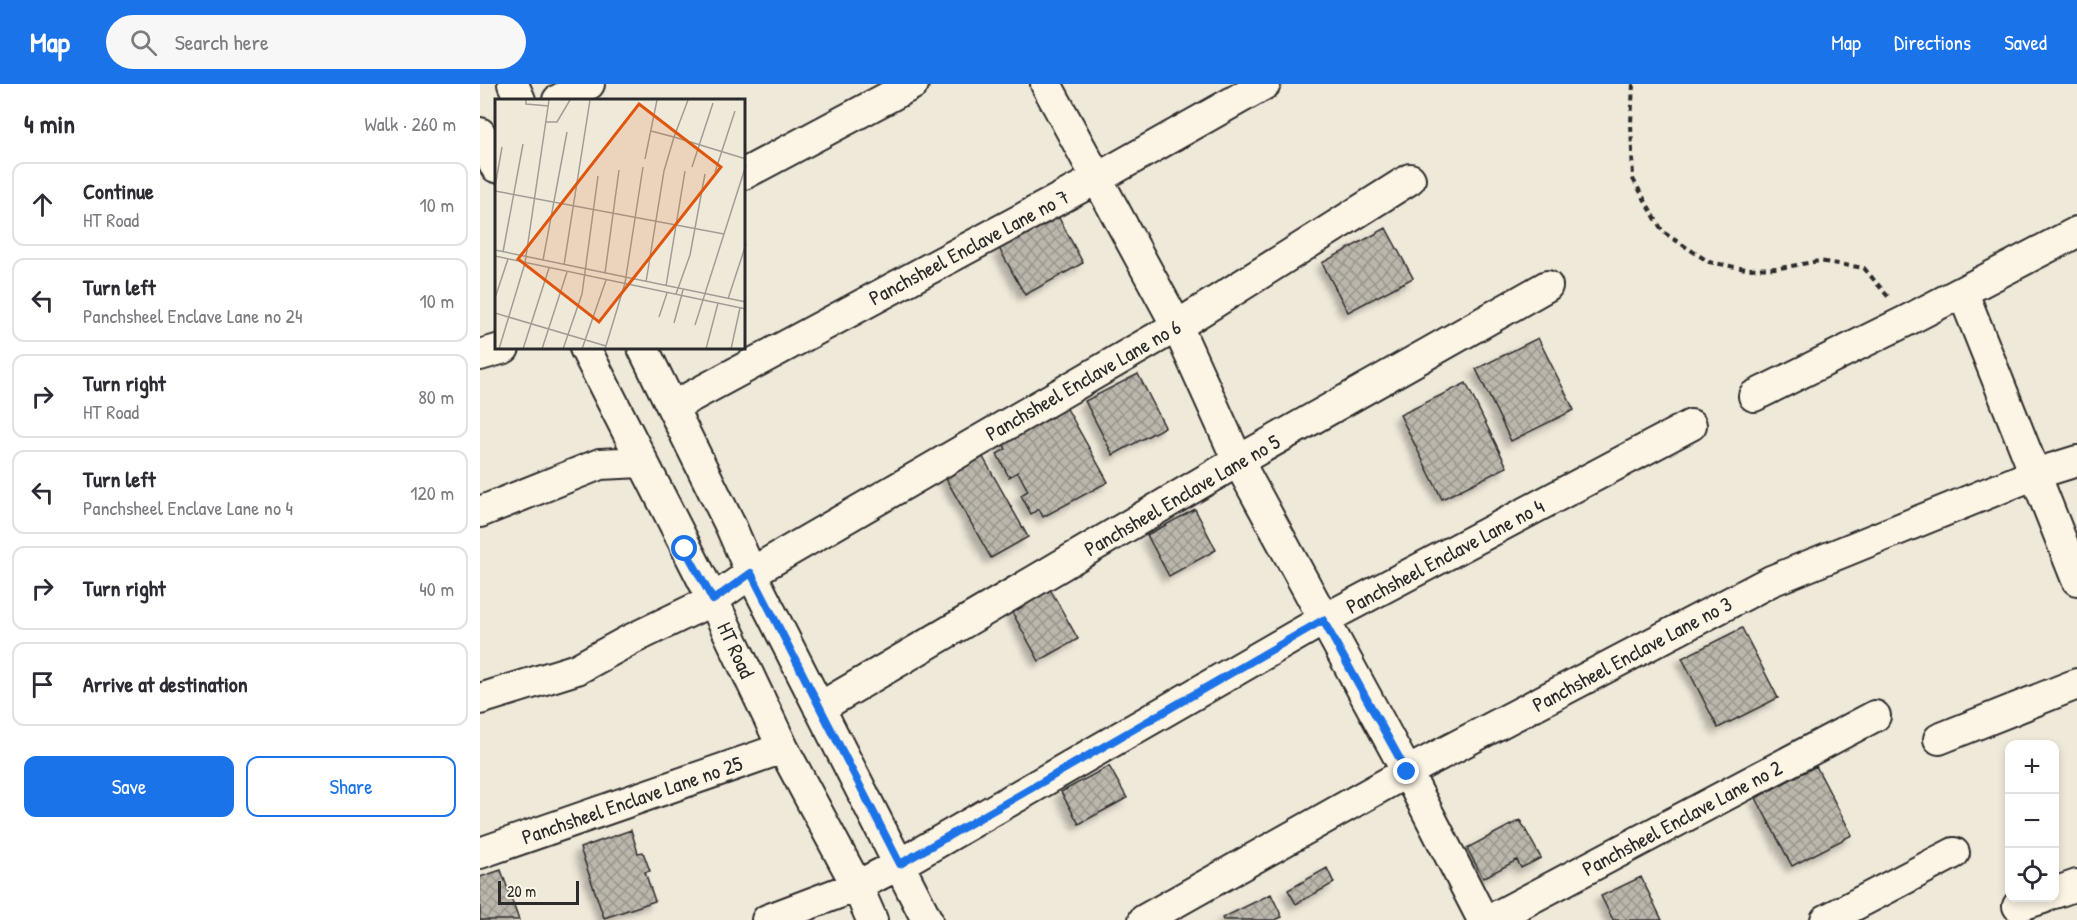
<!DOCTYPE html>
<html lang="en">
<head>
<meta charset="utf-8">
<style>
  body { margin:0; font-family:"Patrick Hand",sans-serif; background:#f7f7f7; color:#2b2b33 }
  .controls { position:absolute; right:18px; bottom:18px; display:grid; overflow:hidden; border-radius:12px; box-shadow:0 3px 9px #0003 }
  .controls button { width:54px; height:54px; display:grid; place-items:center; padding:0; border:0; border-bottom:2px solid #e1e1e2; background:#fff; color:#2b2b33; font:30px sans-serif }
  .scale { position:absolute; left:18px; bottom:15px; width:81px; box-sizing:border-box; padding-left:6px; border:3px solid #2b2b2b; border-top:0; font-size:16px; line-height:21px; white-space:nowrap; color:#2b2b2b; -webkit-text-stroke:4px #fcf5e5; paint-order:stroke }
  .stop { position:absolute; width:18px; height:18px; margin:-14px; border:4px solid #1a73e8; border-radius:50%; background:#fff }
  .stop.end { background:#1a73e8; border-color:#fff; box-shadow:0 2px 6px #0008 }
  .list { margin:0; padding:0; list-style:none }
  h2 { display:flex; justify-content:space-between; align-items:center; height:78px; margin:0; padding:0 24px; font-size:26px }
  h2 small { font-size:20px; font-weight:400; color:#7c7c81 }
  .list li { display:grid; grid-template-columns:39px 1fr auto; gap:18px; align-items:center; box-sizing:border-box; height:84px; margin:0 12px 12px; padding:0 12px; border:2px solid #e1e1e2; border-radius:12px }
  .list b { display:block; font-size:22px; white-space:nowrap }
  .list p { margin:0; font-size:20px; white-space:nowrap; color:#7c7c81 }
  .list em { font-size:20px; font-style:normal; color:#7c7c81 }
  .actions { display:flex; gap:12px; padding:18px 24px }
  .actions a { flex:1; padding:14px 0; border:2px solid #1a73e8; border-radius:12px; text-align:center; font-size:21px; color:#1a73e8 }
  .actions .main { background:#1a73e8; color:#fff }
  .icon { flex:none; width:33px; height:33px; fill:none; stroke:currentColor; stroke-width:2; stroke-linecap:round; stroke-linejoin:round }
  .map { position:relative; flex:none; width:1597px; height:836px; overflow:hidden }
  header { display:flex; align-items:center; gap:36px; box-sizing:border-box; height:84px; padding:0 30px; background:#1a73e8; color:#fff }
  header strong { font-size:28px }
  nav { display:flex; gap:33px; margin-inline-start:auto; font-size:21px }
  .search { width:420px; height:54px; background:#f7f7f7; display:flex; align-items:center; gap:15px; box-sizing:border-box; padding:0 21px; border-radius:33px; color:#7c7c81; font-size:22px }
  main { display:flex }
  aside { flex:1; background:#fff }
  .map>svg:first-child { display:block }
  .building { fill:url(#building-cross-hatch); stroke:#2b2b2b; stroke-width:1.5; filter:url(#shadow) }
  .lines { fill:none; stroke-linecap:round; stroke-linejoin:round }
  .minor-casing { stroke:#2b2b2b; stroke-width:34 }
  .path { stroke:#2b2b2b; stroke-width:4; stroke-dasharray:6 4.5; stroke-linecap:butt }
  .minor { stroke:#fcf5e5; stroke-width:30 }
  .route { stroke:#1a73e8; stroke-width:8 }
  .labels { text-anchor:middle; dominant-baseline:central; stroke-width:4.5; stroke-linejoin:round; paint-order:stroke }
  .street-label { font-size:21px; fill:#2b2b2b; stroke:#fcf5e5 }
  .inset-road { fill:none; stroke:#a19d94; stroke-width:1.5 }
  .view { fill:#df570e; fill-opacity:0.15; stroke:#df570e; stroke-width:3 }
  .inset-edge { fill:none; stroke:#2b2b2b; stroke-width:3 }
</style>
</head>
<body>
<header>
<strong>Map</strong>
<div class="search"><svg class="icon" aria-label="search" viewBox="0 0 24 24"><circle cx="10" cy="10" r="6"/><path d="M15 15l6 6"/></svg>Search here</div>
<nav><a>Map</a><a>Directions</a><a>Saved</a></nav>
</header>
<main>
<aside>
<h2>4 min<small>Walk · 260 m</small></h2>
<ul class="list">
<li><svg class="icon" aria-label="ahead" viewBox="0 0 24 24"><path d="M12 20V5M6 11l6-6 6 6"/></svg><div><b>Continue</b><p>HT Road</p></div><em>10 m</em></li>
<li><svg class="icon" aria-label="left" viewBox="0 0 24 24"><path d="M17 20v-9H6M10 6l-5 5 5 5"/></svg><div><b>Turn left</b><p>Panchsheel Enclave Lane no 24</p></div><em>10 m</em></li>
<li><svg class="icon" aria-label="right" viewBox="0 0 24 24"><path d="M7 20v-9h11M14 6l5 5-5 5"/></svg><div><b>Turn right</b><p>HT Road</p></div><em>80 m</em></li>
<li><svg class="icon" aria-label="left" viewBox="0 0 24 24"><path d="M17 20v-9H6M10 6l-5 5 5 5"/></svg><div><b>Turn left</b><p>Panchsheel Enclave Lane no 4</p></div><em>120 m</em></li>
<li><svg class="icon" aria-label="right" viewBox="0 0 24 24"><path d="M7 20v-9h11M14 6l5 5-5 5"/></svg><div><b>Turn right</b></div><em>40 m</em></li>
<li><svg class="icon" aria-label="arrive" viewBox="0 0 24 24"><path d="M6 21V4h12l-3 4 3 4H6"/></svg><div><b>Arrive at destination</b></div></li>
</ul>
<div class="actions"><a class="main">Save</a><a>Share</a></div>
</aside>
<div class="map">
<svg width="1597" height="836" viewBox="0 0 1597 836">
  <defs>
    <pattern id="building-cross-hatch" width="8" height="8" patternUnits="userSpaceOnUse" patternTransform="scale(1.5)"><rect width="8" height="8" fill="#bcb7ac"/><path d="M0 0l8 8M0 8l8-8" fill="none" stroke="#99958c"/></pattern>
    <filter id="shadow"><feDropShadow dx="-5.5" dy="5.5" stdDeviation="3" flood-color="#0004"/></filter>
  </defs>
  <rect width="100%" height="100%" fill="#efe9da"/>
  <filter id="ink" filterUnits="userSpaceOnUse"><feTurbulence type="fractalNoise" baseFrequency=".0167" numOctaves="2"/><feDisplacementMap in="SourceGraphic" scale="12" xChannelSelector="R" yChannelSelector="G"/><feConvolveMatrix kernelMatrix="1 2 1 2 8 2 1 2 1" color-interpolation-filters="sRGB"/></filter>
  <g filter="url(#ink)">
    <path class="building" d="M578 132 603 179 545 211 519 164Z
      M906 144 933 194 868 228 842 179Z
      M1058 254 1094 326 1031 357 996 285Z
      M658 290 685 343 633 371 605 317Z
      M986 299 1027 383 962 415 920 331Z
      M585 321 628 398 563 433 559 425 551 430 541 411 548 407 538 388 529 393 517 370 526 365 521 356Z
      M499 366 548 453 511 474 461 386Z
      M715 425 736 466 689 492 667 451Z
      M570 505 598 555 559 577 531 526Z
      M1262 544 1298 614 1238 644 1202 574Z
      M629 682 647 714 599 740 581 708Z
      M1336 682 1372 751 1312 782 1276 714Z
      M1040 736 1061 774 1041 784 1037 776 1003 794 987 764Z
      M151 746 158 769 163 768 170 787 165 788 175 817 124 834 100 764Z
      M847 784 854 799 816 820 808 806Z
      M21 786 39 836H0V793Z
      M1161 793 1182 836H1133L1121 812Z
      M791 810 802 833 795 836H743L742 834Z"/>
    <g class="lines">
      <g class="minor-casing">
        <path id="minor" d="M33 0 40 16
          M566 0 697 242 758 377 927 688 1003 836
          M78 16 109 0
          M0 49 16 83
          M264 90 433 0
          M1483 209 1555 390 1597 377
          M105 264 233 516 303 664 377 802 392 836
          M163 264 251 443 271 489 447 836
          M0 271 24 264
          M1274 312 1428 236 1597 148
          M192 323 618 94 785 0
          M0 428 120 380 162 378
          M0 615 97 585 150 556 233 516 271 489 697 242 930 95
          M339 624 758 377 1067 202
          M1459 655 1597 600
          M0 769 303 664
          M1574 809 1597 801
          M1538 822 1563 814
          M287 836 377 802 420 780 843 536 1211 341
          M664 836 927 688 1291 497 1555 390 1597 496
          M1010 836 1395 632
          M1346 836 1474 769"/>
      </g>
      <path class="path" d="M1153 0 1151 39 1153 95 1183 148 1229 178 1266 185 1300 184 1339 177 1384 184 1410 215"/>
      <use href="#minor" class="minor"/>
    </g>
  </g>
  <g class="lines" filter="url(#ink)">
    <path class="route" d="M205 465 233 516 271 489 420 780 843 536 927 688"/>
  </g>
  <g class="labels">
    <g class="street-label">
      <text transform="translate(489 163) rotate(-28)">Panchsheel Enclave Lane no 7</text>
      <text transform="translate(603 296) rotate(-30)">Panchsheel Enclave Lane no 6</text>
      <text transform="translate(702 411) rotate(-30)">Panchsheel Enclave Lane no 5</text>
      <text transform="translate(965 472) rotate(-28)">Panchsheel Enclave Lane no 4</text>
      <text transform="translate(256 566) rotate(65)">HT Road</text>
      <text transform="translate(1152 570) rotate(-28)">Panchsheel Enclave Lane no 3</text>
      <text transform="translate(152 716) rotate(-19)">Panchsheel Enclave Lane no 25</text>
      <text transform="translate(1202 734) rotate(-28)">Panchsheel Enclave Lane no 2</text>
    </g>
  </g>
  <g transform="translate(15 15)">
    <rect width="250" height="250" fill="#efe9da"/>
    <path class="inset-road" d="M31 1V5L54 7M51 23H62L75 1M156 32 179 38 193 1M150 60 162 1M197 68 218 4M220 73 240 12M0 88 7 48M0 92 229 135M0 151 251 203M8 153 28 45M0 157 251 210M48 161 72 33M69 166 95 1M110 174 124 71M151 183 169 72 179 38 251 60M171 187 190 72M181 195 195 156 210 75M0 199 13 160M233 200 251 145M0 214 111 247M164 218 172 194M179 224 188 191M200 226 251 66M4 250 30 164 54 1M28 250 54 169M47 250 72 173M68 250 87 195 103 77M87 250 111 181M110 250 130 184 148 68M211 250 223 204M236 250 245 209"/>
    <path class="view" d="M144 5 226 68 104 223 23 160Z"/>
    <rect width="250" height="250" class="inset-edge"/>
  </g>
</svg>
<div class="controls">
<button>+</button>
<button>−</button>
<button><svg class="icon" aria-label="locate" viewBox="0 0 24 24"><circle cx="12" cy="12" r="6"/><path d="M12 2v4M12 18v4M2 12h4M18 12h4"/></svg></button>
</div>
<div class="scale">20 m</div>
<div class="stop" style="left:205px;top:465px"></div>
<div class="stop end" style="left:927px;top:688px"></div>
</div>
</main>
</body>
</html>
